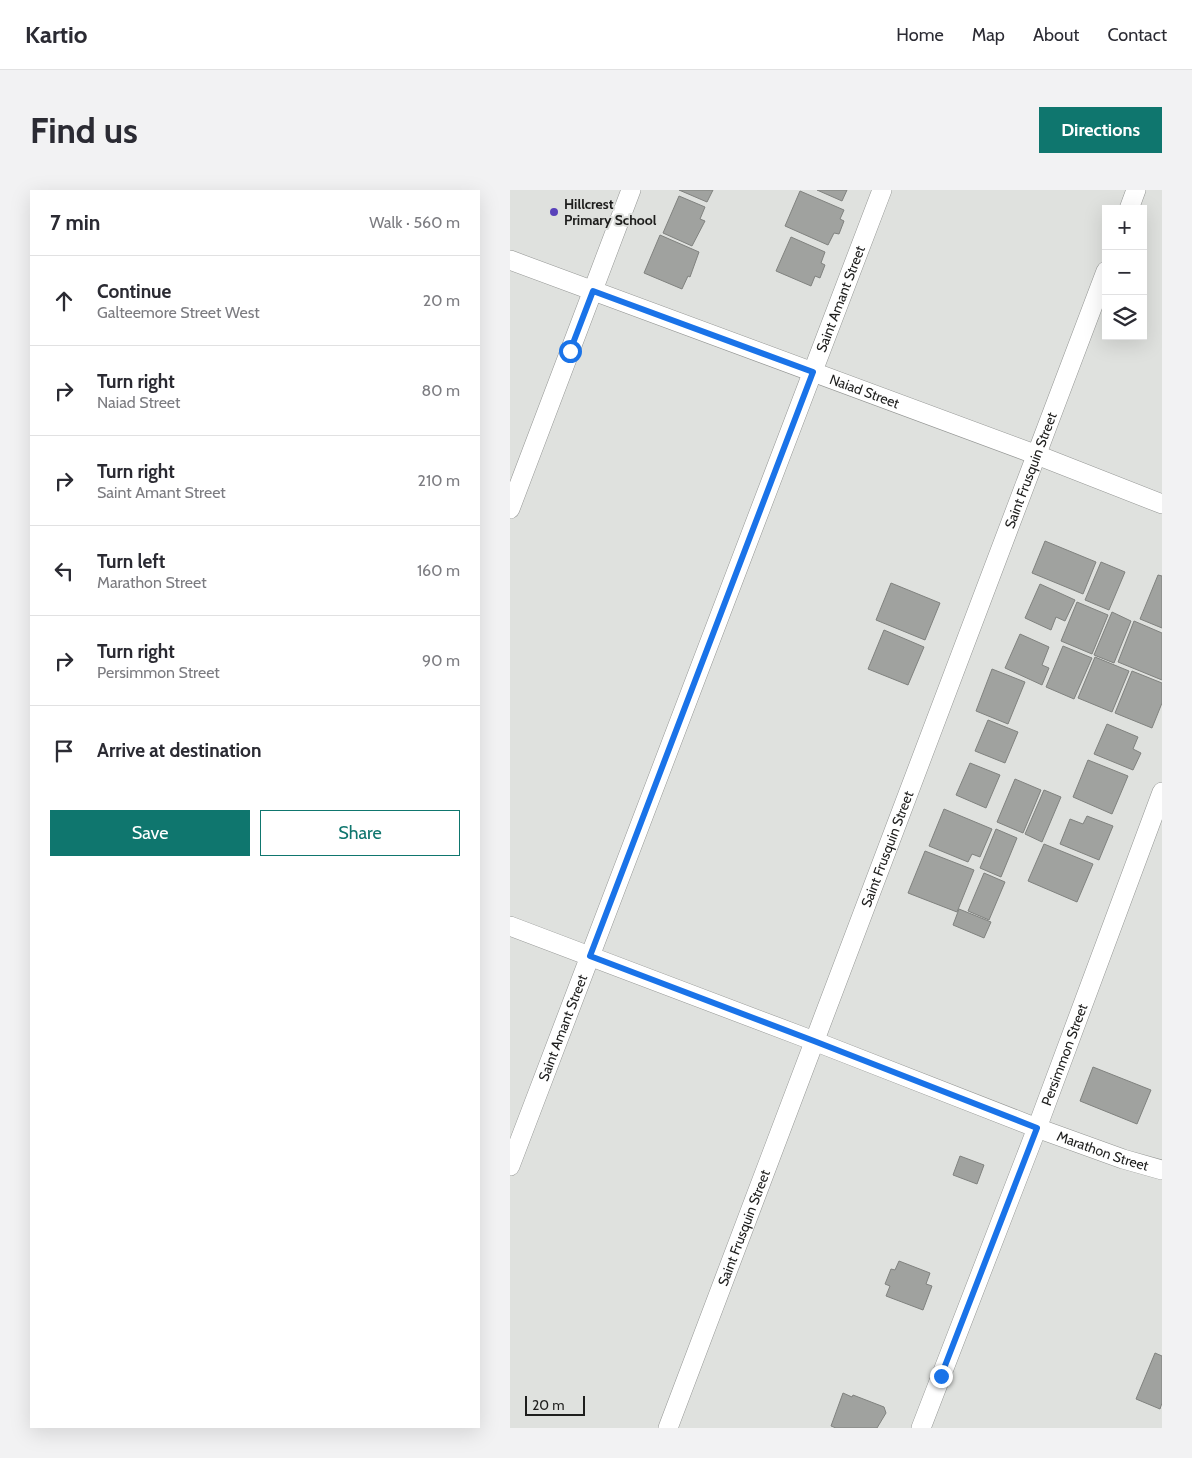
<!DOCTYPE html>
<html lang="en">
<head>
<meta charset="utf-8">
<style>
  body { margin:0; font-family:Cabin,sans-serif; background:#f2f2f3; color:#2b2b33 }
  .controls { position:absolute; right:15px; top:15px; display:grid; overflow:hidden; border-radius:0px; box-shadow:0 5px 20px #0002 }
  .controls button { width:45px; height:45px; display:grid; place-items:center; padding:0; border:0; border-bottom:1px solid #e1e1e2; background:#fff; color:#2b2b33; font:25px sans-serif }
  .scale { position:absolute; left:15px; bottom:12px; width:60px; box-sizing:border-box; padding-left:5px; border:2px solid #1e1e1d; border-top:0; font-size:14px; line-height:18px; white-space:nowrap; color:#1e1e1d; -webkit-text-stroke:4px #dfe1de; paint-order:stroke }
  .stop { position:absolute; width:15px; height:15px; margin:-11px; border:4px solid #1a73e8; border-radius:50%; background:#fff }
  .stop.end { background:#1a73e8; border-color:#fff; box-shadow:0 1px 5px #0008 }
  .list { margin:0; padding:0; list-style:none }
  h2 { display:flex; justify-content:space-between; align-items:center; height:65px; margin:0; padding:0 20px; font-size:21px }
  h2 small { font-size:16px; font-weight:400; color:#7c7c81 }
  .list li { display:grid; grid-template-columns:32px 1fr auto; gap:15px; align-items:center; box-sizing:border-box; height:90px; padding:0 20px; border-top:1px solid #e1e1e2 }
  .list b { display:block; font-size:19px; white-space:nowrap }
  .list p { margin:0; font-size:16px; white-space:nowrap; color:#7c7c81 }
  .list em { font-size:16px; font-style:normal; color:#7c7c81 }
  .actions { display:flex; gap:10px; padding:15px 20px }
  .actions a { flex:1; padding:11px 0; border:1px solid #0f766e; border-radius:0px; text-align:center; font-size:18px; color:#0f766e }
  .actions .main { background:#0f766e; color:#fff }
  .icon { flex:none; width:28px; height:28px; fill:none; stroke:currentColor; stroke-width:2; stroke-linecap:round; stroke-linejoin:round }
  .map { position:relative; flex:none; width:652px; height:1238px; overflow:hidden; border-radius:0px }
  header { display:flex; align-items:center; gap:30px; box-sizing:border-box; height:70px; padding:0 25px; background:#fff; border-bottom:1px solid #e1e1e2 }
  header strong { font-size:24px }
  nav { display:flex; gap:28px; margin-inline-start:auto; font-size:18px }
  .intro { display:flex; align-items:center; justify-content:space-between; box-sizing:border-box; height:120px; padding:0 30px }
  h1 { margin:0; font-size:35px }
  .button { padding:12px 22px; border-radius:0px; background:#0f766e; color:#fff; font-size:18px; font-weight:700 }
  main { display:flex; gap:30px; padding:0 30px }
  aside { flex:1; background:#fff; border-radius:0px; box-shadow:0 5px 20px #0002 }
  .map>svg:first-child { display:block }
  .building { fill:#a0a29f; stroke:#80827f }
  .lines { fill:none; stroke-linecap:round; stroke-linejoin:round }
  .minor-casing { stroke:#949694; stroke-width:20 }
  .minor { stroke:#fff; stroke-width:19 }
  .route { stroke:#1a73e8; stroke-width:6 }
  .poi-dot { fill:#5942ba; stroke:#dfe1de; stroke-width:2 }
  .labels { text-anchor:middle; dominant-baseline:central; stroke-width:4; stroke-linejoin:round; paint-order:stroke }
  .poi-label { font-size:14px; font-weight:bold; fill:#1e1e1d; stroke:#dfe1de; text-anchor:start }
  .street-label { font-size:14px; fill:#1e1e1d; stroke:#dfe1de }
</style>
</head>
<body>
<header>
<strong>Kartio</strong>
<nav><a>Home</a><a>Map</a><a>About</a><a>Contact</a></nav>
</header>
<div class="intro"><h1>Find us</h1><a class="button">Directions</a></div>
<main>
<aside>
<h2>7 min<small>Walk · 560 m</small></h2>
<ul class="list">
<li><svg class="icon" aria-label="ahead" viewBox="0 0 24 24"><path d="M12 20V5M6 11l6-6 6 6"/></svg><div><b>Continue</b><p>Galteemore Street West</p></div><em>20 m</em></li>
<li><svg class="icon" aria-label="right" viewBox="0 0 24 24"><path d="M7 20v-9h11M14 6l5 5-5 5"/></svg><div><b>Turn right</b><p>Naiad Street</p></div><em>80 m</em></li>
<li><svg class="icon" aria-label="right" viewBox="0 0 24 24"><path d="M7 20v-9h11M14 6l5 5-5 5"/></svg><div><b>Turn right</b><p>Saint Amant Street</p></div><em>210 m</em></li>
<li><svg class="icon" aria-label="left" viewBox="0 0 24 24"><path d="M17 20v-9H6M10 6l-5 5 5 5"/></svg><div><b>Turn left</b><p>Marathon Street</p></div><em>160 m</em></li>
<li><svg class="icon" aria-label="right" viewBox="0 0 24 24"><path d="M7 20v-9h11M14 6l5 5-5 5"/></svg><div><b>Turn right</b><p>Persimmon Street</p></div><em>90 m</em></li>
<li><svg class="icon" aria-label="arrive" viewBox="0 0 24 24"><path d="M6 21V4h12l-3 4 3 4H6"/></svg><div><b>Arrive at destination</b></div></li>
</ul>
<div class="actions"><a class="main">Save</a><a>Share</a></div>
</aside>
<div class="map">
<svg width="652" height="1238" viewBox="0 0 652 1238">
  <rect width="100%" height="100%" fill="#dfe1de"/>
  <path class="building" d="M169 0H203L197 12Z
    M307 0H337L332 11Z
    M290 1 334 20 330 29 334 31 329 44 324 43 318 55 275 36Z
    M169 6 195 17 190 29 195 31 182 56 153 43Z
    M150 45 189 62 180 87 178 86 172 99 134 83Z
    M281 47 315 62 311 73 315 75 310 88 305 86 301 96 266 81Z
    M535 351 586 372 573 404 522 383Z
    M591 372 615 382 599 420 575 410Z
    M648 385 652 386V438L630 429Z
    M381 393 430 413 415 450 366 430Z
    M530 394 565 410 555 431 546 427 541 440 515 428Z
    M567 412 598 425 582 464 551 451Z
    M602 422 621 431 604 473 584 465Z
    M624 431 652 443V490L608 472Z
    M374 440 414 457 398 495 358 479Z
    M510 444 539 457 532 475 539 478 532 495 495 478Z
    M553 456 582 468 564 509 536 497Z
    M585 467 619 481 602 522 568 508Z
    M482 479 515 492 498 534 466 521Z
    M622 481 652 493V513L642 538 605 523Z
    M478 530 508 542 495 573 465 561Z
    M597 534 628 547 623 559 631 563 623 580 584 564Z
    M578 570 618 586 602 624 563 607Z
    M460 573 490 585 476 618 446 605Z
    M505 589 531 600 513 643 487 632Z
    M534 600 551 607 532 652 515 644Z
    M434 619 482 639 470 667 462 664 458 672 419 656Z
    M577 626 603 636 589 670 550 654 560 629 573 634Z
    M486 639 507 648 491 687 470 678Z
    M534 654 583 674 567 712 518 691Z
    M415 661 464 680 447 722 398 703Z
    M474 683 495 692 479 730 458 721Z
    M449 719 481 732 474 748 443 735Z
    M583 877 641 900 627 934 570 911Z
    M450 966 474 975 467 994 443 985Z
    M389 1071 420 1083 416 1094 422 1096 413 1120 376 1106 380 1096 375 1094 381 1079 385 1080Z
    M645 1163 652 1166V1213L650 1219 626 1209Z
    M333 1203 342 1207 343 1205 374 1217 376 1223 367 1238H326L321 1236Z"/>
  <g class="lines">
    <g class="minor-casing">
      <g id="minor">
        <path d="M619 19 626 0"/>
        <path id="s1" d="M0 70 527 265 652 314"/>
        <path d="M0 319 121 0"/>
        <path id="s2" d="M0 736 304 851 527 938 613 969 652 980"/>
        <path id="s3" d="M0 976 372 0"/>
        <path id="s4" d="M158 1238 596 81"/>
        <path id="s5" d="M411 1238 527 938 652 602"/>
      </g>
    </g>
    <use href="#minor" class="minor"/>
  </g>
  <g class="lines">
    <path class="route" d="M60 161 83 101 303 182 80 766 304 851 527 938 431 1186"/>
  </g>
  <circle class="poi-dot" cx="44" cy="22" r="5"/>
  <g class="labels">
    <g class="poi-label">
      <text x="54" y="14">Hillcrest<tspan x="54" dy="16">Primary School</tspan></text>
    </g>
    <g class="street-label">
      <text stroke="none"><textPath href="#s3" startOffset="928">Saint Amant Street</textPath></text>
      <text stroke="none"><textPath href="#s1" startOffset="378">Naiad Street</textPath></text>
      <text stroke="none"><textPath href="#s4" startOffset="1024">Saint Frusquin Street</textPath></text>
      <text stroke="none"><textPath href="#s4" startOffset="619">Saint Frusquin Street</textPath></text>
      <text stroke="none"><textPath href="#s3" startOffset="148">Saint Amant Street</textPath></text>
      <text stroke="none"><textPath href="#s5" startOffset="400">Persimmon Street</textPath></text>
      <text stroke="none"><textPath href="#s2" startOffset="634">Marathon Street</textPath></text>
      <text stroke="none"><textPath href="#s4" startOffset="214">Saint Frusquin Street</textPath></text>
    </g>
  </g>
</svg>
<div class="controls">
<button>+</button>
<button>−</button>
<button><svg class="icon" aria-label="layers" viewBox="0 0 24 24"><path d="M12 4l9 5-9 5-9-5zM3 14l9 5 9-5"/></svg></button>
</div>
<div class="scale">20 m</div>
<div class="stop" style="left:60px;top:161px"></div>
<div class="stop end" style="left:431px;top:1186px"></div>
</div>
</main>
</body>
</html>
